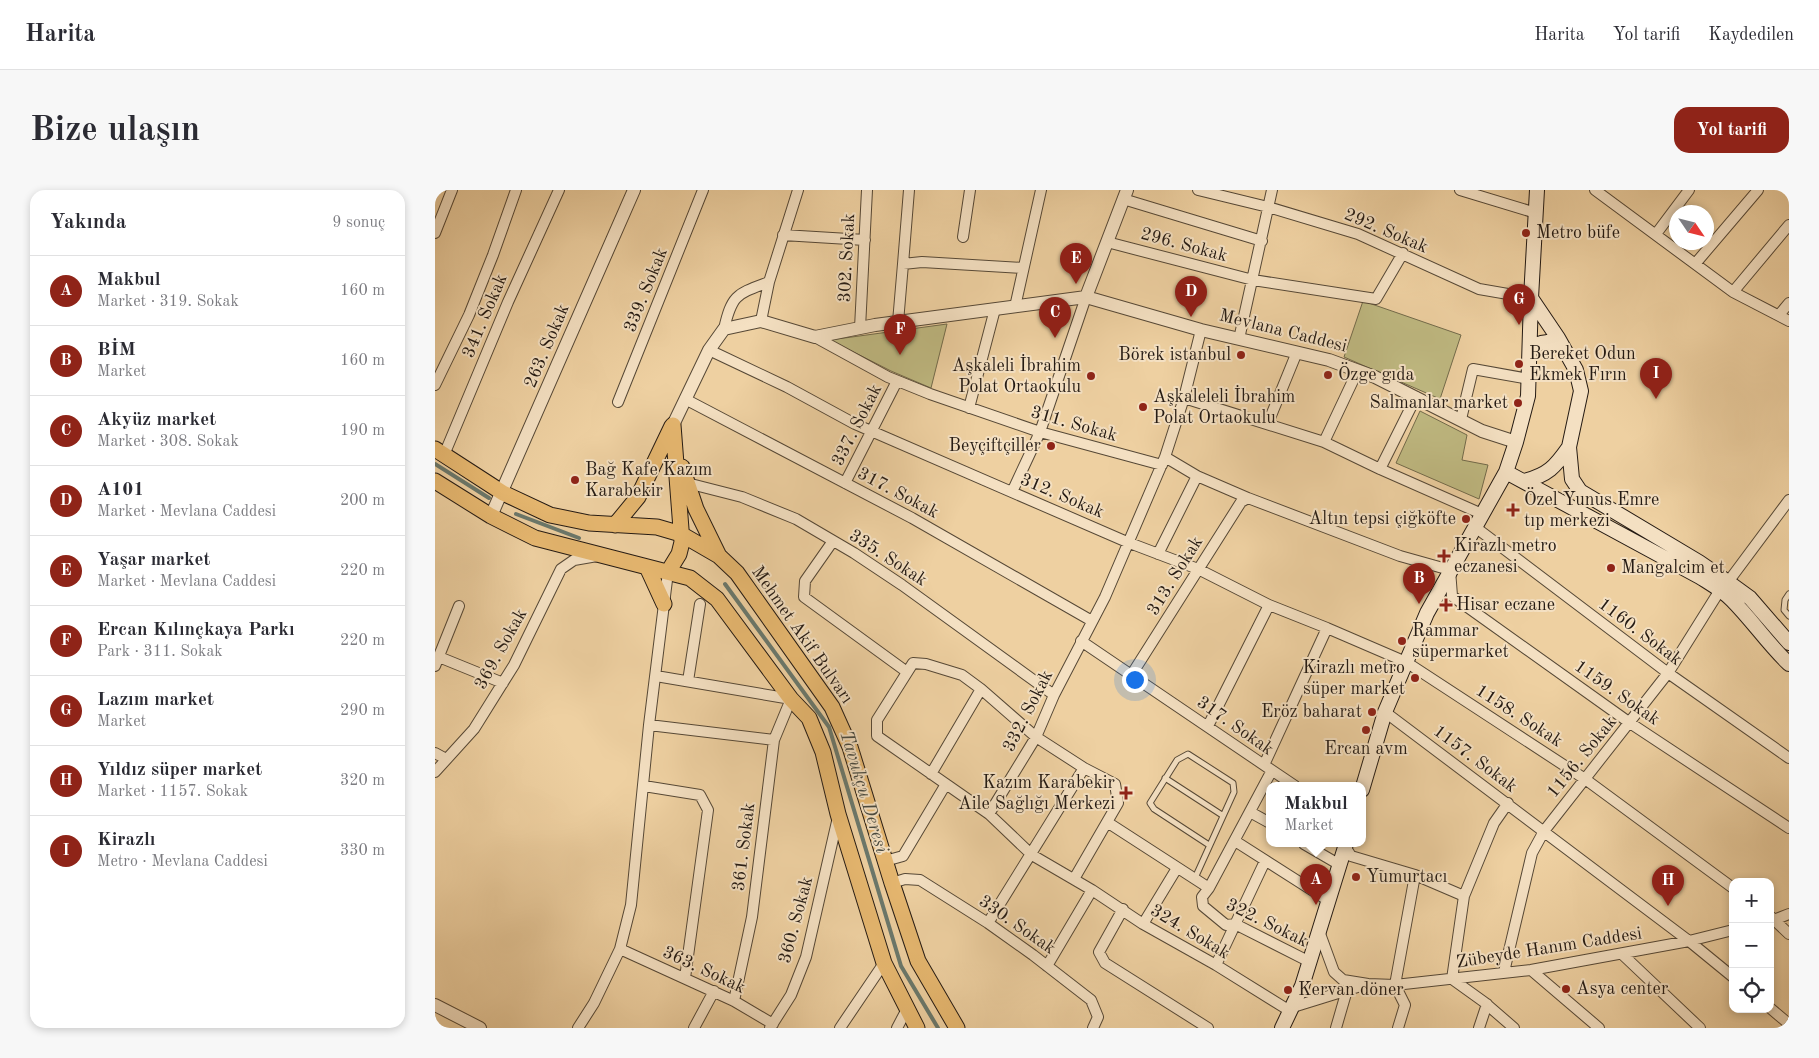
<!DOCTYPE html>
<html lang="tr">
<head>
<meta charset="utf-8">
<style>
  body { margin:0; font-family:"Old Standard TT",serif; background:#f7f7f7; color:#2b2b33 }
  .controls { position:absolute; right:15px; bottom:15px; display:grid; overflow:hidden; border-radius:10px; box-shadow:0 2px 8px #0003 }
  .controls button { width:45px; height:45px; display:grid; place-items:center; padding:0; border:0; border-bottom:1px solid #e1e1e2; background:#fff; color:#2b2b33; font:25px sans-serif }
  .compass { position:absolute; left:1234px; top:15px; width:45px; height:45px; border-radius:50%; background:#fff; box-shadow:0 2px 8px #0003; rotate:125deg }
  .you { position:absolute; left:699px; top:489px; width:18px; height:18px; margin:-12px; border:4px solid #fff; border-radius:50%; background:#1a73e8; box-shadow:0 0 0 8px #1a73e833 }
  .badge { display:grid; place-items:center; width:32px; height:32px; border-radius:50%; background:#8f2418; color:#fff; font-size:16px; font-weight:700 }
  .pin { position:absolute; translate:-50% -41px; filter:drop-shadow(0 1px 2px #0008) }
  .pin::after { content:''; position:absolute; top:26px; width:18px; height:15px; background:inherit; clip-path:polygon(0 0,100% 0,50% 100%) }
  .popup { position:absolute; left:831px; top:592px; width:100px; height:65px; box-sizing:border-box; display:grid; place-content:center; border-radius:10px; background:#fff; filter:drop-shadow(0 1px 4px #0005); font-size:16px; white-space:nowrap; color:#7c7c81 }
  .popup b { font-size:19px; color:#2b2b33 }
  .popup::after { content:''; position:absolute; left:50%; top:100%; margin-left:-10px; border:10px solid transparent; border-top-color:#fff }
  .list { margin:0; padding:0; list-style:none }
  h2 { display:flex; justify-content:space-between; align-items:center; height:65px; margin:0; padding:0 20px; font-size:21px }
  h2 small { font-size:16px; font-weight:400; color:#7c7c81 }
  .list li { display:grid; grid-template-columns:32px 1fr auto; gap:15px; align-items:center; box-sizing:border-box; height:70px; padding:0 20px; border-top:1px solid #e1e1e2 }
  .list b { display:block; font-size:19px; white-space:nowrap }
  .list p { margin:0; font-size:16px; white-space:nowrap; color:#7c7c81 }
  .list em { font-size:16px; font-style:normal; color:#7c7c81 }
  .icon { flex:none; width:28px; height:28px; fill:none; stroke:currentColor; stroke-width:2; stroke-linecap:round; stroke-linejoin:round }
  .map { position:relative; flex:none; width:1354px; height:838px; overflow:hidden; border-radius:15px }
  header { display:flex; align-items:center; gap:30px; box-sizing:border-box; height:70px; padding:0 25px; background:#fff; border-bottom:1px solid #e1e1e2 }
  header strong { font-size:24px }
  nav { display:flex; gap:28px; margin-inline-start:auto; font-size:18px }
  .intro { display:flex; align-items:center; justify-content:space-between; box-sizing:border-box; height:120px; padding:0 30px }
  h1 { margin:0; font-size:35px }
  .button { padding:12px 22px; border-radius:15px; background:#8f2418; color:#fff; font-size:18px; font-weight:700 }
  main { display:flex; gap:30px; padding:0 30px }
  aside { flex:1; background:#fff; border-radius:15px; box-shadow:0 2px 8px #0003 }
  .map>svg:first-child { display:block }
  .green { fill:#bfb981; stroke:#726a4a }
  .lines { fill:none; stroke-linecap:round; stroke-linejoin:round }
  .stream { stroke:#6a786c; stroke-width:4 }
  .service-casing { stroke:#564836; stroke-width:7 }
  .minor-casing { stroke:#564836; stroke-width:12 }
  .tertiary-casing { stroke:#564836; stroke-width:14 }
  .secondary-casing { stroke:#241a13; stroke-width:16 }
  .primary-casing { stroke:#241a13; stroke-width:17 }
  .service { stroke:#f4e0c2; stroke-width:5 }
  .minor { stroke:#f4e0c2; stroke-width:10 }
  .tertiary { stroke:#f4e0c2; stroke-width:12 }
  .secondary { stroke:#f4e0c2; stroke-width:14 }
  .primary { stroke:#e7b870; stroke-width:15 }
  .poi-dot { fill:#8f2418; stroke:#f4e0c2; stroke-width:2 }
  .labels { text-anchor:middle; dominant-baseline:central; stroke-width:4; stroke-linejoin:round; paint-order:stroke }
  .street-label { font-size:18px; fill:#241a13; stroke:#f4e0c2 }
  .poi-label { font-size:18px; fill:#241a13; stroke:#f4e0c2; text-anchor:start }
  .water-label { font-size:19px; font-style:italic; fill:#474940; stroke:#f4e0c2 }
</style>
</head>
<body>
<header>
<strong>Harita</strong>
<nav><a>Harita</a><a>Yol tarifi</a><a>Kaydedilen</a></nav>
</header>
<div class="intro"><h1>Bize ulaşın</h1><a class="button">Yol tarifi</a></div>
<main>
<aside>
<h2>Yakında<small>9 sonuç</small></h2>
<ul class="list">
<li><span class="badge">A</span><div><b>Makbul</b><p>Market · 319. Sokak</p></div><em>160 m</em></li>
<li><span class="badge">B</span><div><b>BİM</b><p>Market</p></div><em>160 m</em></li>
<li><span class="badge">C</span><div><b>Akyüz market</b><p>Market · 308. Sokak</p></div><em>190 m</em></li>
<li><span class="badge">D</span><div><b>A101</b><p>Market · Mevlana Caddesi</p></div><em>200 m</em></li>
<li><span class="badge">E</span><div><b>Yaşar market</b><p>Market · Mevlana Caddesi</p></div><em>220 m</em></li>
<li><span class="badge">F</span><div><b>Ercan Kılınçkaya Parkı</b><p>Park · 311. Sokak</p></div><em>220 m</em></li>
<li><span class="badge">G</span><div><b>Lazım market</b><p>Market</p></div><em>290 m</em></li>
<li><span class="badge">H</span><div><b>Yıldız süper market</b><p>Market · 1157. Sokak</p></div><em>320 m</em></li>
<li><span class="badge">I</span><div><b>Kirazlı</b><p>Metro · Mevlana Caddesi</p></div><em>330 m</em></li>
</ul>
</aside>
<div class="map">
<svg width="1354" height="838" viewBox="0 0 1354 838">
  <rect width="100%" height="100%" fill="#eed0a1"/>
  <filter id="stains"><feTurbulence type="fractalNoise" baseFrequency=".004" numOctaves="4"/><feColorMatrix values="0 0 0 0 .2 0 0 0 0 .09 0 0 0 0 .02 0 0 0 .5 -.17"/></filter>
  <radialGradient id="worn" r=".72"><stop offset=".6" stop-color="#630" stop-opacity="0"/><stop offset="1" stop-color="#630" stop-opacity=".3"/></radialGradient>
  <path class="green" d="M928 111 1026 145 1005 209 909 167Z
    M512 134 496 198 456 181 395 150Z
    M985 221 1032 245 1027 270 1053 275 1044 309 961 273Z"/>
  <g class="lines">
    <path class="stream" d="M0 274 54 308
      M81 324 144 348
      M290 394 394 537 466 776 503 838"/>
    <g class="service-casing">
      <path id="service" d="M1354 404 1350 410 1349 420 1354 426
        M730 588 787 625
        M760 688 799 602 798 593 753 564 742 570 715 613 719 619 774 655"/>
    </g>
    <g class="minor-casing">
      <path id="minor" d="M474 0 468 74 487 72 588 78
        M763 0 833 17 923 44 1044 99 1096 108
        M1025 0 1101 23
        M1160 0 1298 102 1354 131
        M688 9 827 51
        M0 43 17 0
        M1221 44 1254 0
        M348 45 430 50
        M528 47 535 0
        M672 52 818 90 941 109 968 63
        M1260 74 1323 0
        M1298 102 1354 35
        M580 117 606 0
        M1344 125 1354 113
        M326 131 334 92 363 0
        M463 132 468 74
        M425 138 432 0
        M289 139C297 104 302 104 334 92
        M380 147 453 187 495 204 605 242 727 275
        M804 149 837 0
        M274 160 352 197 420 234 692 352 763 379 834 415 892 438 971 472 1150 589 1298 698
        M0 195 34 125 58 65 81 0
        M749 208 889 252 945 279 1047 324
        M250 209 477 328 657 431
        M183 212 268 0
        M534 218 560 119
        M1026 229 1038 179 1094 189
        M833 233 862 162
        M889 252 923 180
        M9 265 73 112 124 0
        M730 267 762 286 813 308 965 366 1015 380 1017 406 1195 533 1354 638
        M945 279 981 207
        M252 293 307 307 361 329 419 363 467 395 619 505
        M410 293 462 191
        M577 302 605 242 651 107
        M1040 337 1233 483 1354 568
        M398 351 370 391 369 407 472 482
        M723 364 762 286
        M646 451 860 596
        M4 467 68 493
        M0 476 24 416
        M697 484 806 312 813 308
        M221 486 356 509 339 550 317 727 299 811
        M253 491 265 414
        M950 522 1254 751 1298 787
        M214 535 339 550
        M773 536 834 415
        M0 563 11 569
        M829 575 892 438
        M0 582 39 539 79 475 126 379 139 370 162 366
        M496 584 546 499
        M209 596 265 605 273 620 250 788
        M1073 613 1059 633 1029 706 1017 789 1049 812 1079 838
        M815 622 835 633
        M554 624 601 547 619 505 670 407 730 267 749 208 766 140
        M672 632 774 698 836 582
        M800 651 894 711
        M869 654 905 675
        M910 656 916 666 980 685 1029 706
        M450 671 468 666 511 594
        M639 689 683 613 680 594 649 578 601 547 546 499 527 485 491 474 478 473 442 530V546L554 624 597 665 657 700 708 734 781 775 855 821
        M457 693 470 689 485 690 553 733 598 765 656 810 663 827 658 838
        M774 698 767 707 768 716 791 735 800 734 875 772
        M688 719 664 762 670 773 773 838
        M1335 726 1354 744
        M1336 731 1354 724
        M553 733 649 578
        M708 734 742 678
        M884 741 899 782 908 790 933 794 960 795 1096 780 1254 751 1298 740
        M185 759 299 811 338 834
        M1187 764 1265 838
        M781 775 830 671
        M612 776 657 700
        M1096 780 1164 838
        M1069 782 1097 663 1109 641 1233 483 1285 400 1293 392 1354 310
        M858 817 929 795
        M1335 818 1354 834
        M143 838 159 813 185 759 196 715 214 535 233 382
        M259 838 279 801
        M335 838 356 805 371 767 403 627
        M405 838 449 773
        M462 838 472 819
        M901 838 912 800
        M963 838 970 815 960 795 980 685
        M1044 838 1052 814"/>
    </g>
    <g class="tertiary-casing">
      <path id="tertiary" d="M651 107 692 0
        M238 235 274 160 289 139 326 131 380 147 440 135 651 107 766 140 894 170 940 187 1047 241 1081 252
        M56 326 199 0
        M0 815 45 838"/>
    </g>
    <g class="secondary-casing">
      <path id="secondary" d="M1096 108 1123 148 1141 180 1146 201 1134 257 1137 289 1145 301 1264 372 1293 392 1315 408 1354 453
        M1095 160C1106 149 1115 151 1128 157
        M1071 282 1265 387C1276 394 1287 400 1297 410 1317 430 1333 454 1354 474
        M1089 291C1113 285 1120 277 1134 257
        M927 600 950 522 992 423 1071 282 1081 252 1093 206 1096 108 1102 0
        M847 838 867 796 911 654"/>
    </g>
    <g class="primary-casing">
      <path id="primary" d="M0 259 68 303 115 325 154 333 222 337 246 344 284 366 302 383 397 517 415 557 457 693 483 771 522 838
        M247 277 261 319 284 366
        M0 291 56 326 100 348 255 388 282 409 356 509 374 528 388 562 403 624 449 773 482 838
        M180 335 203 307 237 236
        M212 377 229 414
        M233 382 244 364 247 352 238 235"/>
    </g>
    <use href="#service" class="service"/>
    <use href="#minor" class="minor"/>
    <use href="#tertiary" class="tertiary"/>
    <use href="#secondary" class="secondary"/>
    <use href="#primary" class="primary"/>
  </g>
  <g class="poi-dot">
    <circle cx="1091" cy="43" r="5"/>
    <circle cx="806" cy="165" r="5"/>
    <circle cx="1084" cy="174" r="5"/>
    <circle cx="893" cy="185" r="5"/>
    <circle cx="656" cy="186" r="5"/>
    <circle cx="1083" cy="213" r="5"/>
    <circle cx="708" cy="217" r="5"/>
    <circle cx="616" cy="256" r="5"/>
    <circle cx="140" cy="290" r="5"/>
    <path d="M1075.5 312.5h5v5h5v5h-5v5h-5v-5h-5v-5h5z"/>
    <circle cx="1031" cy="329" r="5"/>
    <path d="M1006.5 358.5h5v5h5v5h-5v5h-5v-5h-5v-5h5z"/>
    <circle cx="1176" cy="378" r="5"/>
    <path d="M1008.5 407.5h5v5h5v5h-5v5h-5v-5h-5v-5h5z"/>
    <circle cx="967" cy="451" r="5"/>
    <circle cx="980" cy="488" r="5"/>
    <circle cx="937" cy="522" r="5"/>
    <circle cx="931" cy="540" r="5"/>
    <path d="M688.5 595.5h5v5h5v5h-5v5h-5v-5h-5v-5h5z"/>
    <circle cx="921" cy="687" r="5"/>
    <circle cx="1131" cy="799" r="5"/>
    <circle cx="853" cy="800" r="5"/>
  </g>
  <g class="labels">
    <g class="street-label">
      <text transform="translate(951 41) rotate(23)">292. Sokak</text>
      <text transform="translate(749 55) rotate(15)">296. Sokak</text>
      <text transform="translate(412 68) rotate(-87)">302. Sokak</text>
      <text transform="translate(211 100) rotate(-68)">339. Sokak</text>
      <text transform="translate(50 126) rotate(-67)">341. Sokak</text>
      <text transform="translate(848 141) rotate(14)">Mevlana Caddesi</text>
      <text transform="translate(112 156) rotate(-67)">263. Sokak</text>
      <text transform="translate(639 234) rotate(16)">311. Sokak</text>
      <text transform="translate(422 235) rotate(-63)">337. Sokak</text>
      <text transform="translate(463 303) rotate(28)">317. Sokak</text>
      <text transform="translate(627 306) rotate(23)">312. Sokak</text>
      <text transform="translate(453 368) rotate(33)">335. Sokak</text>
      <text transform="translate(740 386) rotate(-58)">313. Sokak</text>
      <text transform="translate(1205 442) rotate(37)">1160. Sokak</text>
      <text transform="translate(367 445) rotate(55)">Mehmet Akif Bulvarı</text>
      <text transform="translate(66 459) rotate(-61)">369. Sokak</text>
      <text transform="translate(1182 503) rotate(35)">1159. Sokak</text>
      <text transform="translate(593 521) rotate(-63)">332. Sokak</text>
      <text transform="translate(1084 526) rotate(33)">1158. Sokak</text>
      <text transform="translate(800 536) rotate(35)">317. Sokak</text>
      <text transform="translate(1147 567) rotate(-51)">1156. Sokak</text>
      <text transform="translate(1040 569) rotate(37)">1157. Sokak</text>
      <text transform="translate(309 657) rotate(-83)">361. Sokak</text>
      <text transform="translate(361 730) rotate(-75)">360. Sokak</text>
      <text transform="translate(832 733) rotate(26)">322. Sokak</text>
      <text transform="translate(582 735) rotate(35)">330. Sokak</text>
      <text transform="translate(755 742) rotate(31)">324. Sokak</text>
      <text transform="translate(1114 758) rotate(-9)">Zübeyde Hanım Caddesi</text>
      <text transform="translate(269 780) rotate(25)">363. Sokak</text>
    </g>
    <g class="poi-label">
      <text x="1101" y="43">Metro büfe</text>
      <text x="1094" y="164">Bereket Odun<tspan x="1094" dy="21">Ekmek Fırın</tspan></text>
      <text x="796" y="165" text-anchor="end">Börek istanbul</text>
      <text x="646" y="176" text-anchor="end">Aşkaleli İbrahim<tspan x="646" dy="21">Polat Ortaokulu</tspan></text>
      <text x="903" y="185">Özge gıda</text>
      <text x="718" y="207">Aşkaleleli İbrahim<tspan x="718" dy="21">Polat Ortaokulu</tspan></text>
      <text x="1073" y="213" text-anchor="end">Salmanlar market</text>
      <text x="606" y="256" text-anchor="end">Beyçiftçiller</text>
      <text x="150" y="280">Bağ Kafe Kazım<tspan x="150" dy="21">Karabekir</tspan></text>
      <text x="1089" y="310">Özel Yunus Emre<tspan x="1089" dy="21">tıp merkezi</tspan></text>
      <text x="1021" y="329" text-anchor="end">Altın tepsi çiğköfte</text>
      <text x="1019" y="356">Kirazlı metro<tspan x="1019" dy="21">eczanesi</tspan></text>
      <text x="1186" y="378">Mangalcim et</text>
      <text x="1021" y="415">Hisar eczane</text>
      <text x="977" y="441">Rammar<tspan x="977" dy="21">süpermarket</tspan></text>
      <text x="970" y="478" text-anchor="end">Kirazlı metro<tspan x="970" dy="21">süper market</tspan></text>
      <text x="927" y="522" text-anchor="end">Eröz baharat</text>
      <text x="931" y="559" text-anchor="middle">Ercan avm</text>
      <text x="680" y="593" text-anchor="end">Kazım Karabekir<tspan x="680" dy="21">Aile Sağlığı Merkezi</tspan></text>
      <text x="931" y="687">Yumurtacı</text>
      <text x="1141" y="799">Asya center</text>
      <text x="863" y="800">Kervan döner</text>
    </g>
    <g class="water-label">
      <text transform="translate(428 602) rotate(73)">Tavukçu Deresi</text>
    </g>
  </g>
  <rect width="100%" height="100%" filter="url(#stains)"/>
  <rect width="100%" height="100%" fill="url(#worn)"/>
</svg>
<div class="controls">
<button>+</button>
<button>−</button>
<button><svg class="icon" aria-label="locate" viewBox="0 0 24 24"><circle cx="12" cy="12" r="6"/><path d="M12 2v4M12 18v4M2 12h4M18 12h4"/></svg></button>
</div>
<svg class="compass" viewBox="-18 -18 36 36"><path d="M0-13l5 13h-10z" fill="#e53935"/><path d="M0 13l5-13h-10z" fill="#7c7c81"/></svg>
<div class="you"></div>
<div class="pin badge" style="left:881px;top:715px">A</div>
<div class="popup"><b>Makbul</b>Market</div>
<div class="pin badge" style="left:984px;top:414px">B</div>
<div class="pin badge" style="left:620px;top:148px">C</div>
<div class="pin badge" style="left:756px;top:127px">D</div>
<div class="pin badge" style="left:641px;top:94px">E</div>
<div class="pin badge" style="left:465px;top:165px">F</div>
<div class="pin badge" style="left:1084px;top:135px">G</div>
<div class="pin badge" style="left:1233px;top:716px">H</div>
<div class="pin badge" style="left:1221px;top:209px">I</div>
</div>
</main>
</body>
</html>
